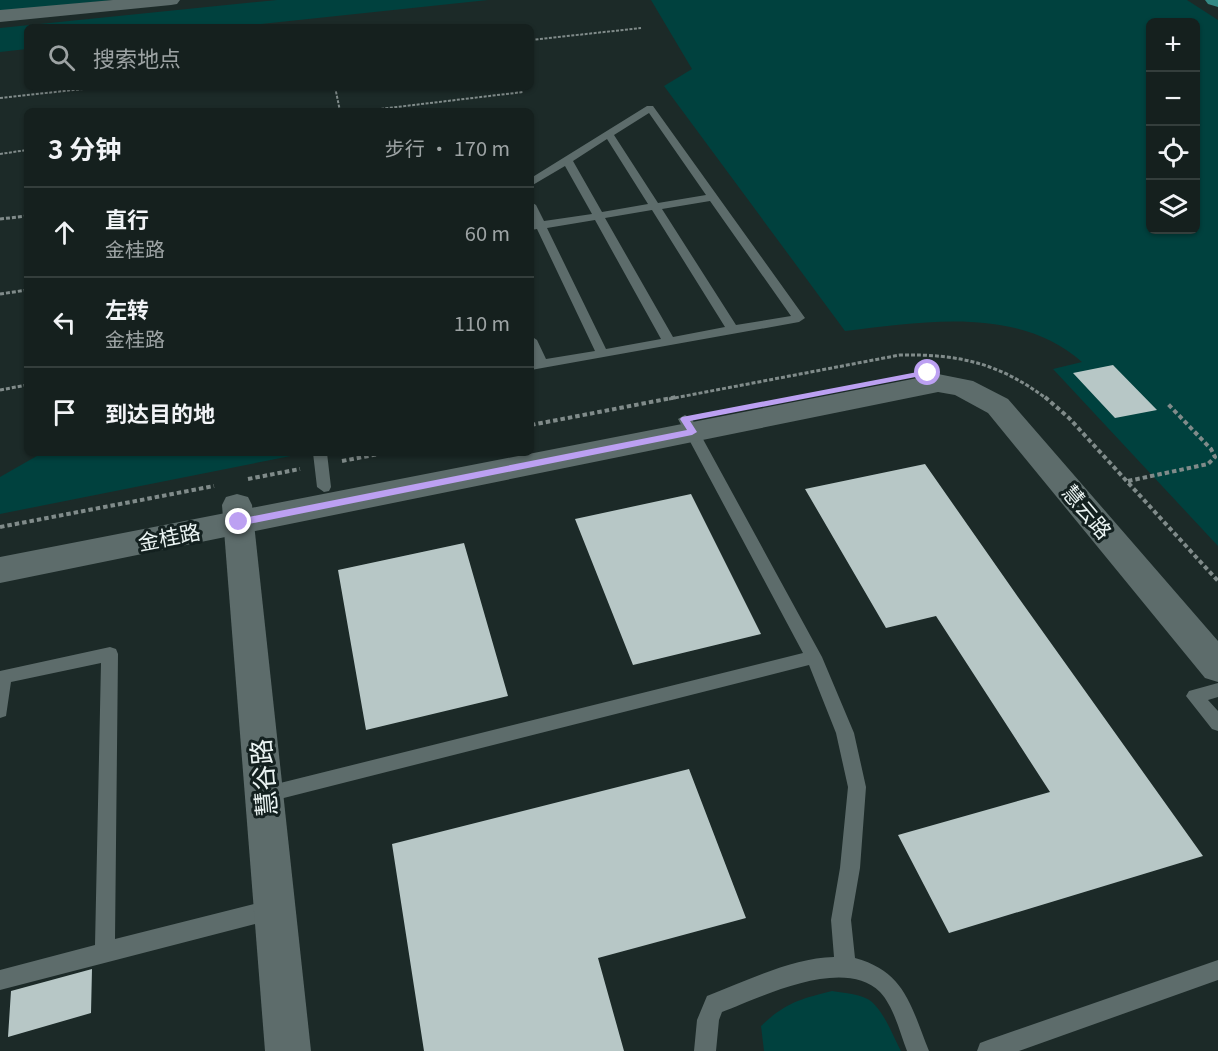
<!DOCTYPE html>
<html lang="zh">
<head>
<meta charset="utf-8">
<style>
  body { margin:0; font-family:Georgia,"Noto Sans SC",serif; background:#1e2827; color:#f1f3f6 }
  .controls { position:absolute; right:18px; top:18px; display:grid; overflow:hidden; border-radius:9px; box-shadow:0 2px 4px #0004 }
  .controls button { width:54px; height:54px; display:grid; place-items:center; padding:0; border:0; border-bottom:2px solid #343e3c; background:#15201e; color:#f1f3f6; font:30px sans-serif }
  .stop { position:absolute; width:18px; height:18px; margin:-14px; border:4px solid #bca0f2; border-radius:50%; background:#fff }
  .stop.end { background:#bca0f2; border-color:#fff; box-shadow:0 2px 6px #0008 }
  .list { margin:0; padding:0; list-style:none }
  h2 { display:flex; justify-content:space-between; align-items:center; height:78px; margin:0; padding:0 24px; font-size:26px }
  h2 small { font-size:20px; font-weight:400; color:#9da3a4 }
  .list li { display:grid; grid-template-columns:39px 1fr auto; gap:18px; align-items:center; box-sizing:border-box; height:90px; padding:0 24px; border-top:2px solid #343e3c }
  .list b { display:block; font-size:22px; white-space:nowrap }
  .list p { margin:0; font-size:20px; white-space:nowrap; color:#9da3a4 }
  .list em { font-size:20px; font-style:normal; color:#9da3a4 }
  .icon { flex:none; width:33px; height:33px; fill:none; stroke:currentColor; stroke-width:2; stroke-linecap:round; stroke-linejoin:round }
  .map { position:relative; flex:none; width:1218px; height:1051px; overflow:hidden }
  .search { position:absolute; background:#15201e; box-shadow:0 2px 4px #0004; left:24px; top:24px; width:510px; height:66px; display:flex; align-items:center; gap:15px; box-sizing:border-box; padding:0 21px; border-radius:9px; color:#9da3a4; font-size:22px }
  .panel { position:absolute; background:#15201e; box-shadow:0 2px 4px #0004; left:24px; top:108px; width:510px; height:348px; border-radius:9px }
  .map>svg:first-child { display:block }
  .green { fill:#00413e; fill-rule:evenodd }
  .building { fill:#b7c7c6 }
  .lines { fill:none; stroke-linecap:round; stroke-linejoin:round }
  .path-far2 { stroke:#808b8a; stroke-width:2; stroke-dasharray:3 1.5; stroke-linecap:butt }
  .path-far1 { stroke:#808b8a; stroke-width:3; stroke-dasharray:4 2; stroke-linecap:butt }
  .path { stroke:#808b8a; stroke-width:4; stroke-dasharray:4.5 3; stroke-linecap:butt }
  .lane { fill:#5d6c6b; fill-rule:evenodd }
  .street { fill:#5d6c6b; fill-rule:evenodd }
  .secondary { fill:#5d6c6b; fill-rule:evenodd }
  .primary { fill:#348985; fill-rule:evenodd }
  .route { fill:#bca0f2 }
  .labels { text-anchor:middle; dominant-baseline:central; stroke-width:6; stroke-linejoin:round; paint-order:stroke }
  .street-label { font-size:21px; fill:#eaf3f2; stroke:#13201f }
  .near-street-label { font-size:26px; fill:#eaf3f2; stroke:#13201f }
</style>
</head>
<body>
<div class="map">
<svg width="1218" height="1051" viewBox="0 0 1218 1051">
  <rect width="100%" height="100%" fill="#1c2a28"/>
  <path class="green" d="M0 0H115L0 11Z
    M277 0H488L234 27H27V49L0 52V28Z
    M651 0H1187L1218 20V546L1053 369 1082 362C1017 305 923 322 845 331L664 86 692 69ZM1150 22H1196V230H1150Z
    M42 453H301V454L0 514V477Z
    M832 991C844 993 863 994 872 1002 885 1014 893 1036 901 1051H764L761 1026C785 1003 800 999 832 991Z"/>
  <path class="building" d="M1113 365 1157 410 1115 418 1073 373Z
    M925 464 1018 597 1203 856 949 933 898 835 1050 792 936 616 886 628 805 489Z
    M691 494 761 634 633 665 575 519Z
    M464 543 508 696 366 730 338 570Z
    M689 769 746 918 598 958 624 1051H424L392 844Z
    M92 969 91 1013 8 1037 11 991Z"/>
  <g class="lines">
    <path class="path-far2" d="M531 40 641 28
      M335 87 340 111
      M0 98 101 87
      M363 111 523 92
      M0 154 27 150"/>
    <path class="path-far1" d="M0 219 27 216
      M0 294 27 290
      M0 390 27 385
      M669 399 900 355C959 354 999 363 1047 399"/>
    <path class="path" d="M1045 397 1069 418 1218 581
      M531 425 677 397
      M342 461 384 453
      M248 479 300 469
      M1128 481 1208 464 1215 457 1211 449 1167 403
      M0 527 214 486"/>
    <path class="lane" d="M647 106H653L805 318 799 322 531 370V362H534L531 355V336L537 340 546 359 595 351 537 229 531 230V224L534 223 531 216V202L536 205 544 221 592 214 565 166 531 186V178ZM649 113 706 195 658 203 614 135ZM607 139 648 204 602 212 573 161ZM710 201 791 316 736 325 662 209ZM652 210 725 327 673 337 605 218ZM595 220 661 339 606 349 547 228Z
      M685 415 692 419 822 657 854 733 866 787 860 868 851 920 855 958C906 972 911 1007 929 1051H907C900 1033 894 1007 880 992 843 956 762 997 722 1012L719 1020 716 1051H694L697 1020 707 996C746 981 792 958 834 957L831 920 840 868 848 787 836 733 809 665 264 803 257 801 255 795 257 789 264 787 803 653 678 419Z
      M313 453H327L331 487 329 491 324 492 317 487Z
      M110 647 116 649 118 654 115 939 274 899 281 902 284 909 281 916 274 919 0 990V970L95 945 101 663 11 682 6 716 0 718V671Z
      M1218 683V697L1208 700 1218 711V731L1212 729 1186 696 1189 691Z
      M1218 960V980L1019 1051H977L980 1043 988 1040Z"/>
    <path class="street" d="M237 494 248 497 252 505 311 1051H265L222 505 226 497Z"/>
    <path class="secondary" d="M113 0H180L177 4 171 5 0 22V10Z
      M938 374 973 381 1008 399 1218 641V682L1205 678 988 413 955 395 938 392 0 583V557Z"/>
    <path class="primary" d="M1205 0H1218V7L1208 4Z"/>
  </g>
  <path class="route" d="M928 370 931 371V374L690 421 697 432 692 435 239 526 234 522 239 519 687 430 680 419 682 417Z"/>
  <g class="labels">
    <g class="street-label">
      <text transform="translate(1088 511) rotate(50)">慧云路</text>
      <text transform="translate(169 536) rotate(-11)">金桂路</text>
    </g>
    <g class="near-street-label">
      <text transform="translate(262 778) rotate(-95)">慧谷路</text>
    </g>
  </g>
</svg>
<div class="controls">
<button>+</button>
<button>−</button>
<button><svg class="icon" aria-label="locate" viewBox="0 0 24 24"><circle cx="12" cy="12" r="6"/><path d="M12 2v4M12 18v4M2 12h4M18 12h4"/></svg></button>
<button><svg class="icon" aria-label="layers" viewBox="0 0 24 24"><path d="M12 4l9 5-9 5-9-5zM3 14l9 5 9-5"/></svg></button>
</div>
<div class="stop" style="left:928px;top:373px"></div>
<div class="stop end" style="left:239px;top:522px"></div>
<div class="search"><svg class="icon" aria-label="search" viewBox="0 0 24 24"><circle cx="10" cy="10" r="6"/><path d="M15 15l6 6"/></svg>搜索地点</div>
<section class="panel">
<h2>3 分钟<small>步行 · 170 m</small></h2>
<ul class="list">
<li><svg class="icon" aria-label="ahead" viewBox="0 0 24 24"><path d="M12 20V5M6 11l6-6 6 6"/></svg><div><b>直行</b><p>金桂路</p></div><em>60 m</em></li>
<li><svg class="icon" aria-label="left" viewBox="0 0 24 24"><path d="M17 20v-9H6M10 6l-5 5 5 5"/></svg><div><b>左转</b><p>金桂路</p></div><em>110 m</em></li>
<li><svg class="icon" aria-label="arrive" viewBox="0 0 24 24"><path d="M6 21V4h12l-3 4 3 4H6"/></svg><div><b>到达目的地</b></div></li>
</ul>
</section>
</div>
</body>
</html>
